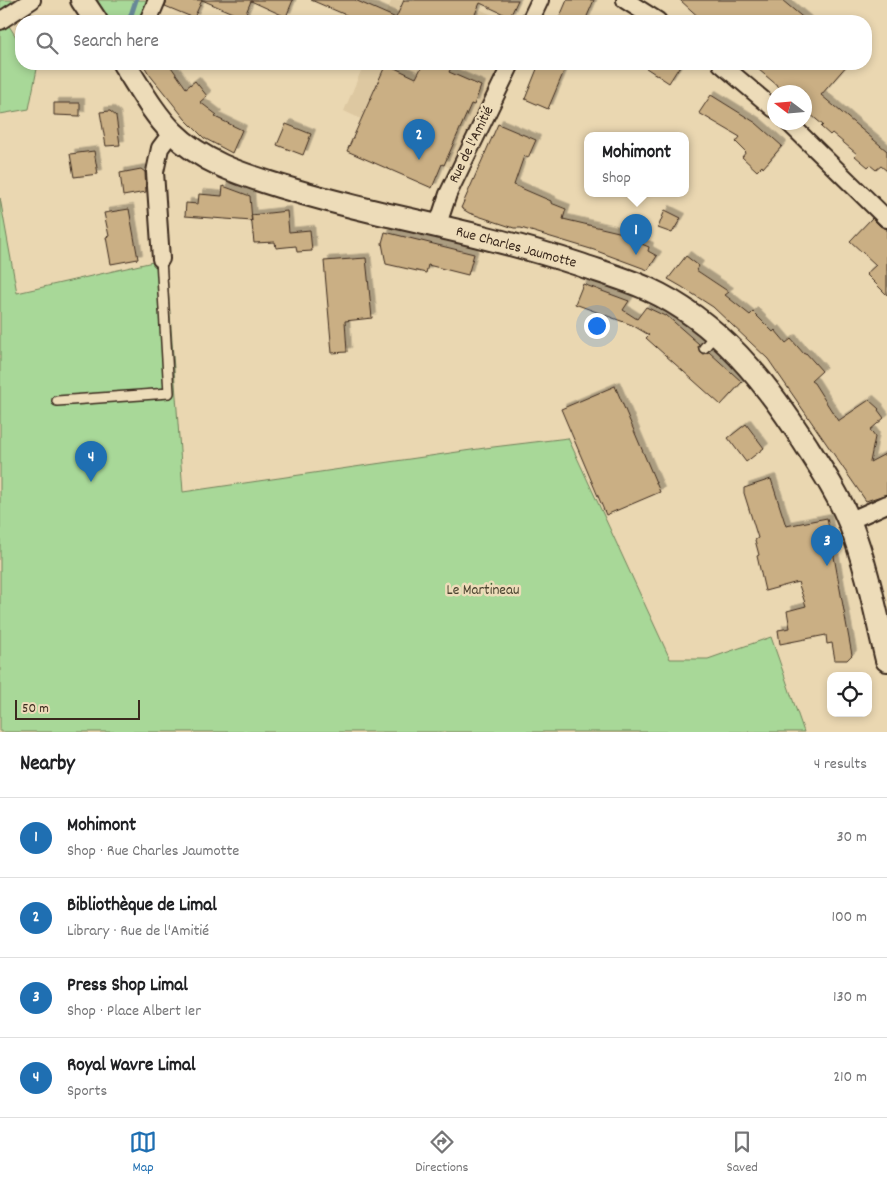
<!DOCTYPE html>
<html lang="en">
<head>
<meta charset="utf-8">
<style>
  body { margin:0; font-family:Dekko,sans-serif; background:#f2f2f2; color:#202124 }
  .controls { position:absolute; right:15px; bottom:15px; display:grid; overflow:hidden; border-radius:10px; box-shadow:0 2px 8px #0003 }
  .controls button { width:45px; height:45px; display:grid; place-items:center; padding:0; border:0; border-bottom:1px solid #e0e0e0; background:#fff; color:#202124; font:25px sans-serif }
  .compass { position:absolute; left:767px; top:85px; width:45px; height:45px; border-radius:50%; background:#fff; box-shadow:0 2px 8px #0003; rotate:286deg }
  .scale { position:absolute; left:15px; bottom:12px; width:125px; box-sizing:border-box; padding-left:5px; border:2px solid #3b2a1e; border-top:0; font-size:14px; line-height:18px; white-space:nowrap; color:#3b2a1e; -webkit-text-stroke:4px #eddcb9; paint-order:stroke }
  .you { position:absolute; left:596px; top:325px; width:18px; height:18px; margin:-12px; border:4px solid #fff; border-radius:50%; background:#1a73e8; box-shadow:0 0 0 8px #1a73e833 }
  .badge { display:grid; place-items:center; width:32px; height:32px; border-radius:50%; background:#1f6fb2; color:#fff; font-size:16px; font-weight:700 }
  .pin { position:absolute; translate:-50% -41px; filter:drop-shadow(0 1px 2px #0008) }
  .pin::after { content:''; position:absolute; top:26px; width:18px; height:15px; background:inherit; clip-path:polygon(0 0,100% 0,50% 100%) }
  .popup { position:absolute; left:584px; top:132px; width:105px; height:65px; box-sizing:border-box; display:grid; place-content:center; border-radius:10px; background:#fff; filter:drop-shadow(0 1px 4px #0005); font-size:16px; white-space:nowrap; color:#757577 }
  .popup b { font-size:19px; color:#202124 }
  .popup::after { content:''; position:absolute; left:50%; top:100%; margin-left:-10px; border:10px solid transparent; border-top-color:#fff }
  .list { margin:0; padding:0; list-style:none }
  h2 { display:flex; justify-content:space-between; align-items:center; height:65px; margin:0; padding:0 20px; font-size:21px }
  h2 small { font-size:16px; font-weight:400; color:#757577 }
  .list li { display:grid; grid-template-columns:32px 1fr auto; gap:15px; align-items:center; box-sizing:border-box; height:80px; padding:0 20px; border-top:1px solid #e0e0e0 }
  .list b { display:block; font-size:19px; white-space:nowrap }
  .list p { margin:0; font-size:16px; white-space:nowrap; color:#757577 }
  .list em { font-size:16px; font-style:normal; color:#757577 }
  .icon { flex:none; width:28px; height:28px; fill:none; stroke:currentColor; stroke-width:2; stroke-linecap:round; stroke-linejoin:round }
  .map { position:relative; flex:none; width:887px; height:732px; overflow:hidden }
  .search { position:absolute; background:#fff; box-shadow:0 2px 8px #0003; left:15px; right:15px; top:15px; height:55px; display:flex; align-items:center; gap:12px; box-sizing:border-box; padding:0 18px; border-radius:20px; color:#757577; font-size:19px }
  .sheet { height:385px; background:#fff }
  nav { display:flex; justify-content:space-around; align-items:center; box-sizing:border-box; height:70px; border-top:1px solid #e0e0e0; background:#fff; font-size:14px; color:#757577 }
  nav a { display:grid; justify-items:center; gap:2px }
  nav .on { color:#1f6fb2 }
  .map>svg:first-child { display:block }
  .built { fill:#ddc8a1 }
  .green { fill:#a8d898; stroke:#72815b }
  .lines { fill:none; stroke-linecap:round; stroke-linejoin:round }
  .stream { stroke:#688897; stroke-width:5 }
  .building { fill:#caaf84; stroke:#3b2a1e; filter:url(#shadow) }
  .service-casing { stroke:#3b2a1e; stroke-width:12 }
  .minor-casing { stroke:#3b2a1e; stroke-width:20 }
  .secondary-casing { stroke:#3b2a1e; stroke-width:26 }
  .service { stroke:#eddcb9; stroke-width:9 }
  .minor { stroke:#eddcb9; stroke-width:16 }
  .secondary { stroke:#eddcb9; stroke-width:22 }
  .labels { text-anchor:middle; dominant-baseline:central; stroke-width:5; stroke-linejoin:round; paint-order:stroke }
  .street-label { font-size:15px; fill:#3b2a1e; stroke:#eddcb9 }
  .park-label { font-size:15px; fill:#4b4430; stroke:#eddcb9 }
</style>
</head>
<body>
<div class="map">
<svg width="887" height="732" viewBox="0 0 887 732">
  <defs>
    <filter id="shadow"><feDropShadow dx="4.5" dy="-4.5" stdDeviation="0" flood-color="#0004"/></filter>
  </defs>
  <rect width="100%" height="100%" fill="#ead7b1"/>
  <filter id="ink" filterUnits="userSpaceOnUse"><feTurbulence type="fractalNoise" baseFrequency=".02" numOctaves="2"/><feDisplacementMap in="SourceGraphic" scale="10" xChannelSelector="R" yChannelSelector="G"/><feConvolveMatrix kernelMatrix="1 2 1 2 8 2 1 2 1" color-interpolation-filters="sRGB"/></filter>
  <g filter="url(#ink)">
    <path class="built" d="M392 0H460L505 21H382Z
      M364 64H500L452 169 444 165 468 110 382 72 361 119 344 111Z"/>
    <path class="green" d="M0 0H20L1 13 21 45V64H34L37 69 29 109 0 114Z
      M97 0H150L141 21H104L99 16 102 8Z
      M0 198 17 293 166 259 183 492 485 448 568 438 670 659H708L771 637 804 732H0Z"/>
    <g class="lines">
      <path class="stream" d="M129 21 136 0"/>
    </g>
    <path class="building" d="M167 0H202L194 18 165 6Z
      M202 0H293L286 17 251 1 244 18Z
      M311 0H355L396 18 404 0H518L510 17 480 3 472 21H360Z
      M567 0H594L585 21H558Z
      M680 0H782L807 21H703Z
      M143 64H169L186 88 195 81 207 96 200 102 217 115 215 117 242 130 232 153 204 138 185 119 149 74Z
      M386 64 416 78 423 64H453L449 72 481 86 474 105 471 104 444 165 442 164 432 188 347 151Z
      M539 64H567L548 109 525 99Z
      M640 64H681L669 83Z
      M752 64H848L821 95 887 151V171L881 166 876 170 870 165 868 167 855 156 857 154 832 133 830 135 821 127 823 125 804 109V92H785Z
      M711 95 756 123 782 146 763 168 762 166 757 171 742 157 746 152 736 142 740 137 699 113Z
      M54 103H80V116L54 115Z
      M110 111 116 116 120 145 106 146 100 112Z
      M286 124 311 134 303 155 277 145Z
      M498 124 536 140 528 158 524 156 514 185 551 201V203L566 209 563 219 627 234V238L649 247 648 251 657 256 648 270 594 250 521 228H514L469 213 461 208Z
      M94 151 98 174 74 177 70 154Z
      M141 169 145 172 146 192 123 196 120 173Z
      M223 186 250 196 252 221 185 216 186 203 198 204 199 194 222 196Z
      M129 209 138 259 111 264 106 237 109 236 104 213Z
      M665 210 681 218 672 233 658 228Z
      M287 211 289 232 310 230 312 251 297 252 296 246 276 248 275 242 254 243 251 215Z
      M872 218 880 226 887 229V295L866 274 876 265 850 241Z
      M385 232 474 254 468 275 428 265 426 273 386 264 382 243Z
      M686 256 699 266 696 270 729 292 725 295 750 315 753 312 773 332 775 330 786 343 791 339 804 354 806 353 822 371 811 381 814 383 838 421 869 400 879 409 878 410 884 418 870 430 875 437 870 462 887 453V494L866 501 768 359 713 307 682 287 668 279Z
      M366 258 372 318 345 321 347 352 332 353 324 261Z
      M583 284 629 301 623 310 637 319 646 307 665 316 666 315 699 344 698 347 700 352 703 354 709 352 742 382 721 405 646 338 649 335 632 325 575 304Z
      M615 386 660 492 606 515 561 409Z
      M746 424 764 448 746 462 728 438Z
      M771 479 786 526 827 518 852 655 847 660H835L832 643 827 644 826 635 780 644 778 630 790 628 787 611 806 606 798 582 765 591 757 556 759 555 755 540 758 538 744 493V488Z"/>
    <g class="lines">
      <g class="service-casing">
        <path id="service" d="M704 348 715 335
          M57 401 169 393 161 259"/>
      </g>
      <g class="minor-casing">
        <path id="minor" d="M625 0 658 21
          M0 21 32 0
          M148 21 157 0
          M530 21 540 0
          M721 64 774 109
          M788 122 887 219
          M437 227 448 194 511 64
          M161 259 155 172 160 148 172 132
          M849 521 887 504"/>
      </g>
      <g class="secondary-casing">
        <path id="secondary" d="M82 0 96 21
          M124 64C139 87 153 113 172 132 202 162 240 174 279 186 312 196 346 205 380 213 446 228 514 243 578 264 601 272 626 279 648 289 718 321 766 382 806 445 822 470 839 496 850 523 867 567 876 614 887 660"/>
      </g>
      <use href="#service" class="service"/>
      <use href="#minor" class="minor"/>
      <use href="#secondary" class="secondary"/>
    </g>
  </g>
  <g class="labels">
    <g class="street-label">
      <text transform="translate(472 145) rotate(-64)">Rue de l'Amitié</text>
      <text transform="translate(516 248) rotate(15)">Rue Charles Jaumotte</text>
    </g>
    <g class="park-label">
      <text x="483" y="591">Le Martineau</text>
    </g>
  </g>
</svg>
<div class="controls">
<button><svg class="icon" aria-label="locate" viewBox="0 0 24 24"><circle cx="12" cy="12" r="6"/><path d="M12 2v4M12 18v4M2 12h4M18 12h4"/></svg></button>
</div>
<svg class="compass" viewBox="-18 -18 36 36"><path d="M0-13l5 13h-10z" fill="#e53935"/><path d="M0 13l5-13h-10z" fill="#757577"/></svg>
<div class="scale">50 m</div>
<div class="you"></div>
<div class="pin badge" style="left:636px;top:255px">1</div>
<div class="popup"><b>Mohimont</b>Shop</div>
<div class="pin badge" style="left:419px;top:160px">2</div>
<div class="pin badge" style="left:827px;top:566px">3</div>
<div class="pin badge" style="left:91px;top:482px">4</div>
<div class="search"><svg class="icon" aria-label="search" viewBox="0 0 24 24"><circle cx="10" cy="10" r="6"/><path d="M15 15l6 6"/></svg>Search here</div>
</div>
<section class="sheet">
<h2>Nearby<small>4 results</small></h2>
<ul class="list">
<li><span class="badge">1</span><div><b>Mohimont</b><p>Shop · Rue Charles Jaumotte</p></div><em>30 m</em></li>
<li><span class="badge">2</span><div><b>Bibliothèque de Limal</b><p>Library · Rue de l'Amitié</p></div><em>100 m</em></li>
<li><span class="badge">3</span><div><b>Press Shop Limal</b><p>Shop · Place Albert 1er</p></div><em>130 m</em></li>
<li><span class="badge">4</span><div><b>Royal Wavre Limal</b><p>Sports</p></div><em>210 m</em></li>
</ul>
</section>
<nav>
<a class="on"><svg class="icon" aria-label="map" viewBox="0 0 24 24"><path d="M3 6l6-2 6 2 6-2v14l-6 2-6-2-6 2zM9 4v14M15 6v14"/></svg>Map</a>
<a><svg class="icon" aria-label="directions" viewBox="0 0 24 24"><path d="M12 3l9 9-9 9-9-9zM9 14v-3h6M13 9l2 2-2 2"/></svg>Directions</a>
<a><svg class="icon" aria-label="saved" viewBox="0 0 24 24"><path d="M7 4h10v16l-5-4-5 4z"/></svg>Saved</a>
</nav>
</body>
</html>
